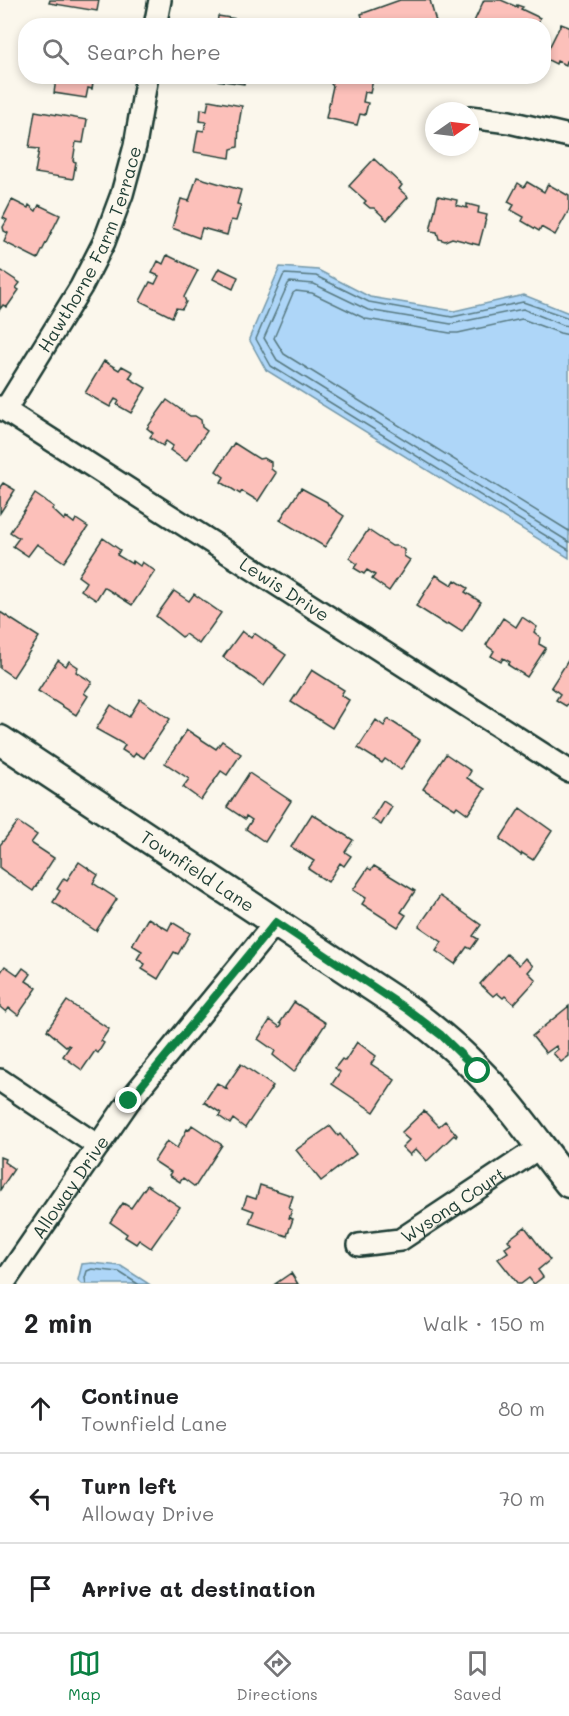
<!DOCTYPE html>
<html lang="en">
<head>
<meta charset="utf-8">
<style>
  body { margin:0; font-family:Mali,sans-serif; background:#f6f6f6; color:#202124 }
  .compass { position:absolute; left:425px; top:102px; width:54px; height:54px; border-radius:50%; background:#fff; box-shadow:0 3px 9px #0003; rotate:76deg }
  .stop { position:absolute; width:18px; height:18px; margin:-14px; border:4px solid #0b8043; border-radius:50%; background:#fff }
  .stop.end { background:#0b8043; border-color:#fff; box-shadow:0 2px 6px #0008 }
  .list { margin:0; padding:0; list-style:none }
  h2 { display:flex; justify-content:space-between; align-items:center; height:78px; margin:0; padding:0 24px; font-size:26px }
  h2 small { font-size:20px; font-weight:400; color:#757577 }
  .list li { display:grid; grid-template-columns:39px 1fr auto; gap:18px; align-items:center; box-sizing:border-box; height:90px; padding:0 24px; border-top:2px solid #e0e0e0 }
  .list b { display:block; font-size:22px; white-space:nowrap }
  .list p { margin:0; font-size:20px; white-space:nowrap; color:#757577 }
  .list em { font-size:20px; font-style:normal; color:#757577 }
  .icon { flex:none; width:33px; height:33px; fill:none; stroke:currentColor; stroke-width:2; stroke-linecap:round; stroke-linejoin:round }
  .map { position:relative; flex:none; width:569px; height:1284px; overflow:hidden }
  .search { position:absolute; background:#fff; box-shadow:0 3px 9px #0003; left:18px; right:18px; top:18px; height:66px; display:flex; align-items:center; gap:15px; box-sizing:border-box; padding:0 21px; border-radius:24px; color:#757577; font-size:22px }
  .sheet { height:348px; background:#fff }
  nav { display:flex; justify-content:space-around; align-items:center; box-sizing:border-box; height:84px; border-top:2px solid #e0e0e0; background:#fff; font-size:16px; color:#757577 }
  nav a { display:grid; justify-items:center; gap:3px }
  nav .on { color:#0b8043 }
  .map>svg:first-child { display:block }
  .water { fill:#aed6f8; stroke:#7599aa; stroke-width:1.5 }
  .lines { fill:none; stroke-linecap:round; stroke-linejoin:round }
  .shore { stroke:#587a82; stroke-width:1.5 }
  .building { fill:#fcc0ba; stroke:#1f3d34; stroke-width:1.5 }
  .street-casing { stroke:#1f3d34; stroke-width:26 }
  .secondary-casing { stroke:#1f3d34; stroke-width:33 }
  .street { stroke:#fbf7ec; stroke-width:21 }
  .secondary { stroke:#fbf7ec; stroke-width:28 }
  .route { stroke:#0b8043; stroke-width:8 }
  .labels { text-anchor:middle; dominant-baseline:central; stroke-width:4.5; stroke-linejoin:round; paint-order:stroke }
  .street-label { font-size:18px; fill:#1f3d34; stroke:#fbf7ec }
</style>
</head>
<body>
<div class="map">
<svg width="569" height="1284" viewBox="0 0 569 1284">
  <rect width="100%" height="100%" fill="#fbf7ec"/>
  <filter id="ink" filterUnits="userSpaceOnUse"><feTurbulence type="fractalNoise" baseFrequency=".0167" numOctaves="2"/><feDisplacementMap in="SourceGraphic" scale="12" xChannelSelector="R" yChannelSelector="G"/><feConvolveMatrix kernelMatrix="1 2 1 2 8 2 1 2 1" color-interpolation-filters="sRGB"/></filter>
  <g filter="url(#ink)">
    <path class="water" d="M280 267 318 270 370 297 454 311 524 295 569 313V558L266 370 249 339Z
      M92 1263 121 1266 149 1284H82L78 1280 82 1264Z"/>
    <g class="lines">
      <path class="shore" d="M569 318 523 302 452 317 369 302 316 276 285 274 283 276 256 339 271 366 569 550
        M569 326 563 325 523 309 451 324 368 310 314 284 290 282 288 284 264 338 277 360 569 542
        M569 335 560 333 522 319 458 333H450L366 319 312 293 296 291 293 293 274 338 284 354 569 531
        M86 1284 85 1278 87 1271 92 1269 119 1272 138 1284"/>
    </g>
    <path class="building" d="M50 0H99L97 11 49 3Z
      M400 0H430L437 26H365L361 14Z
      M484 0H501L517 7V5L523 7 521 9 540 18 537 26H472Z
      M218 16 267 24V26H217Z
      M561 24 569 27V62L567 61 566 65 557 61 556 64 544 58Z
      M94 76 92 89 88 88 86 98 54 93 56 79 45 77Z
      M209 76H245L244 84 209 79Z
      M332 76H374L370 93 365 92 363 102 368 103 365 115 360 114 357 125 326 118 333 86 331 84Z
      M209 100 242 106 239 123 238 147 231 149 230 158 194 152 198 130 204 131 206 122 200 121 201 109 207 110Z
      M35 111 87 120 83 143 76 142 73 161 76 162 73 179 35 173 39 149 29 148Z
      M374 159 402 185 399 189 408 197 387 220 374 208H370L364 203 366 201 349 186Z
      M197 177 241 190 237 204 241 205 236 221 231 220 227 235 202 228 199 238 172 228 181 199 189 201Z
      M527 182 544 192 548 184 569 196V210L555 235 541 227 539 231 522 221 524 217 511 210 514 205 508 202 518 183 524 187Z
      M438 196 457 200 456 205 467 208V204L479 207 478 213 487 215 479 245 452 238 445 241 439 239 437 232 430 231Z
      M12 200 28 208 29 205 36 211 39 205 60 215 38 259 4 242 8 233 4 231 3 227 7 220 3 218Z
      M167 255 198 270 184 297 186 302 182 309 176 308 172 317 140 301 150 282 155 284 159 276 152 273 158 261 163 264Z
      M219 268 238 277 233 289 213 279Z
      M2 271 20 283 16 288 19 290 7 307 3 305 0 309V273Z
      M104 361 119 370 122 366 133 372 129 378 146 388 131 413 117 405 119 401 115 399 110 407 85 393Z
      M167 400 190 416H195L201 420 202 427 207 431 186 461 170 450 173 446 166 441 163 446 150 437 153 433 147 428Z
      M234 443 259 459 264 458 271 462V469L276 473 258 501 242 491 240 494 221 482 224 477 216 471Z
      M3 483 15 490 0 513V487Z
      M301 488 327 502 328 505 344 516 325 547 280 520Z
      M35 494 54 507 52 509 64 520 66 517 74 523 76 519 88 527 64 562 37 544 28 556 13 546 19 538 10 532Z
      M368 530 392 546H398L404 550V556L410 560 389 591 372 579 375 575 367 570 364 574 354 568 357 564 349 558Z
      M103 538 120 550 117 555 132 564 133 561 140 566 142 562 155 571 132 605 104 587 96 600 81 590 86 582 78 576Z
      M436 575 452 585 455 580 468 588 465 592 481 602 462 632 448 623 446 625 416 606Z
      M174 591 189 601 194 594 221 613 199 644 185 634 182 637 156 616Z
      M0 612 39 637 13 677 0 668Z
      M522 617 537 627 534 632 540 637 539 644 546 648 527 677 508 665 510 662 503 658 501 662 491 656 494 651 486 645 503 618 516 627Z
      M242 631 251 638 254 633 286 655 264 686 223 657Z
      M569 659V702L566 706 556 700 560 694 551 687Z
      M58 660 66 666 69 661 78 667 76 672 92 682 84 693 88 696 76 715 38 691Z
      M312 670 344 690 341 695 349 700 332 728 291 702Z
      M140 699 170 719 144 758 136 753 133 757 122 750 125 745 96 729 111 705 129 717Z
      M388 719 420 740 401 770 385 759 382 763 358 748 376 720 384 726Z
      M187 730 216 749 222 741 241 754 227 775 221 771 201 800 183 787 189 779 165 763Z
      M446 754 471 771 467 778 485 789 468 814 457 806 455 809 423 789Z
      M249 773 291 801 265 842 246 829 252 820 246 816 245 819 227 807Z
      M383 801 392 807 381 825 372 819Z
      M520 808 552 831 533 860 522 853 521 855 500 839Z
      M312 814 353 840 345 852 351 856 344 866 340 863 328 882 308 869 314 861 291 847Z
      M18 822 37 835 31 843 54 858 33 891 0 868V845Z
      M79 862 98 875 93 883 117 899 96 931 53 902 60 891 57 889 64 878 67 880Z
      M374 866 415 891 401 912 406 915 398 927 362 904 366 898 353 890 368 868 371 870Z
      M440 896 481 925 473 936 478 939 471 949 467 947 455 964 436 951 442 942 419 926Z
      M148 918 168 930 172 922 190 933 178 954 174 952 158 979 142 969 145 964 137 959 142 951 132 945Z
      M507 954 519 965 525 958 533 966 528 972 536 980 514 1004 505 996 503 998 497 993 493 996 480 984Z
      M5 966 18 975 23 968 31 974 26 981 37 988 18 1015 9 1008 6 1012 0 1007V973Z
      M67 1001 109 1029 101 1041 104 1043 98 1053 95 1051 82 1070 63 1056 70 1046 68 1045 67 1047 47 1030Z
      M294 1002 326 1023 294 1072 273 1055 275 1051 258 1039 270 1020 280 1027 282 1024 280 1023Z
      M569 1006V1056L561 1062 553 1053 558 1049 556 1046 546 1053 532 1036Z
      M357 1042 376 1056 371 1064 395 1080 374 1112 332 1084 340 1072 335 1068 342 1059 345 1061Z
      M241 1064 273 1086 245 1128 233 1119 230 1124 219 1116 221 1113 204 1102 217 1083 227 1089 226 1086Z
      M424 1111 439 1126 445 1121 457 1135 456 1137 454 1135 427 1161 416 1149 410 1155 402 1147 409 1140 401 1133Z
      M192 1125 222 1145 195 1187 183 1178 180 1182 169 1175 171 1172 154 1161 167 1141 177 1148 187 1129 189 1130Z
      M330 1126 338 1136 340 1134 356 1154 321 1181 296 1150Z
      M0 1157 5 1159 4 1162 14 1169 0 1190Z
      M147 1185 180 1207 151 1248 139 1240 136 1244 125 1237 127 1234 110 1222 123 1203 131 1208Z
      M260 1185 293 1196 289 1208 292 1210 289 1218 293 1219 287 1236 249 1223 254 1211 243 1207 247 1196 256 1199Z
      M525 1227 550 1260 538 1270 543 1277 534 1284 529 1278 521 1284H518L498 1259 508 1252 505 1248 511 1244 508 1240Z
      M291 1273 298 1284H275Z"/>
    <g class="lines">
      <g class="street-casing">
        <g id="street">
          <path d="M155 26 160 0"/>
          <path d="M470 117 509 122 569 136"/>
          <path id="s1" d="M0 407 569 771"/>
          <path id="s2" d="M5 410 81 287 104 242 122 194 135 146 147 76"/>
          <path d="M0 1080 98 1146"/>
          <path id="s3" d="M359 1245 400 1240 540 1147"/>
          <path id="s4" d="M3 1284 129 1101 276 922"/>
        </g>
      </g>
      <g class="secondary-casing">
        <g id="secondary">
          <path id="s5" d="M0 740 408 1010C433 1029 457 1048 478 1071 512 1105 539 1146 569 1183"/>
        </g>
      </g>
      <use href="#street" class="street"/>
      <use href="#secondary" class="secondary"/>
    </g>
  </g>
  <g class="lines" filter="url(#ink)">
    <path class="route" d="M129 1101 276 922 408 1010 441 1035 478 1071"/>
  </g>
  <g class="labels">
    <g class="street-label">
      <text stroke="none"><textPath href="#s2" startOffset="183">Hawthorne Farm Terrace</textPath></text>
      <text stroke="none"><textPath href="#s1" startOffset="338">Lewis Drive</textPath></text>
      <text stroke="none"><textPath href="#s5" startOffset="237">Townfield Lane</textPath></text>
      <text stroke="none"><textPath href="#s4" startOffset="118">Alloway Drive</textPath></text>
      <text stroke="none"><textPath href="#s3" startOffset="105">Wysong Court</textPath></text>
    </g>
  </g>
</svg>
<svg class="compass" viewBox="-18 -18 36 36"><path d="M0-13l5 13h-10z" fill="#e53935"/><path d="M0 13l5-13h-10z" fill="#757577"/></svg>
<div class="stop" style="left:478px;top:1071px"></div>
<div class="stop end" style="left:129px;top:1101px"></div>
<div class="search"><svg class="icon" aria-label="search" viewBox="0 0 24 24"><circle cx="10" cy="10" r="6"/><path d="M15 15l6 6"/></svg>Search here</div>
</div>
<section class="sheet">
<h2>2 min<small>Walk · 150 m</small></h2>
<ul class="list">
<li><svg class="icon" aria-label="ahead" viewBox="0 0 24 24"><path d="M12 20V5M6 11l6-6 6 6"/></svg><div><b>Continue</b><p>Townfield Lane</p></div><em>80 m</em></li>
<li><svg class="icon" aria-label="left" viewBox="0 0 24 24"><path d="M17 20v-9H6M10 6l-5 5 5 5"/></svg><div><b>Turn left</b><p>Alloway Drive</p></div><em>70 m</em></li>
<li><svg class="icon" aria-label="arrive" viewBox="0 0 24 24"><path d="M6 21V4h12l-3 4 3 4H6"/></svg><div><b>Arrive at destination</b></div></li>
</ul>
</section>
<nav>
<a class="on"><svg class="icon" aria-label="map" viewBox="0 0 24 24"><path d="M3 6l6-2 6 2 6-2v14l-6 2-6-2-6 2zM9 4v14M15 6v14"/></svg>Map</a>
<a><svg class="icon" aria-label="directions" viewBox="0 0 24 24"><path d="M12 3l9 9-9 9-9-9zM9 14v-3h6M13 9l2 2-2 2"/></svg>Directions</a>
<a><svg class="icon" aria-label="saved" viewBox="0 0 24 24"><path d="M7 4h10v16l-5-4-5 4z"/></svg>Saved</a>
</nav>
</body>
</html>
